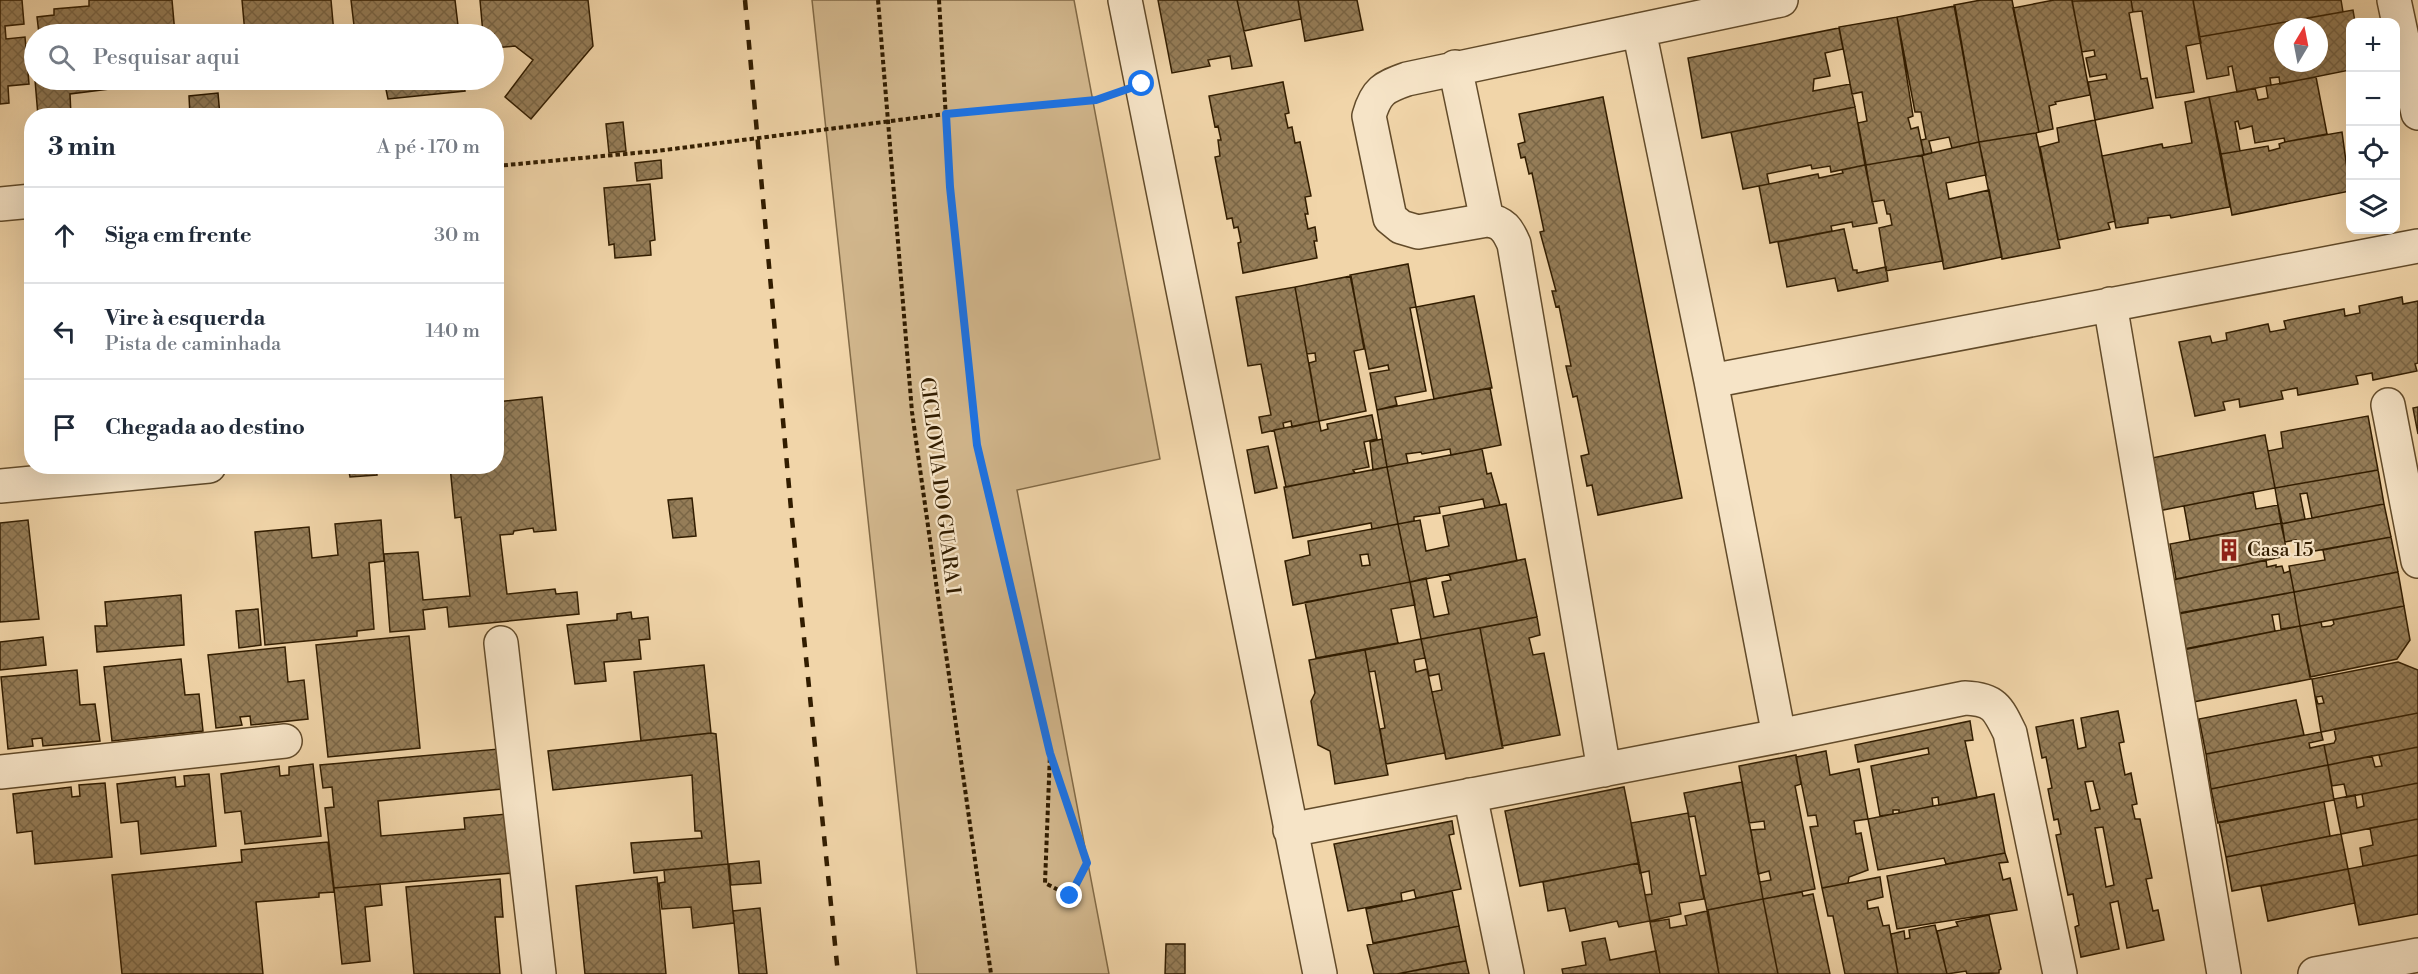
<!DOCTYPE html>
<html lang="pt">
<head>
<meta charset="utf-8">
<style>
  body { margin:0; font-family:"Libre Bodoni",serif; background:#f6f6f7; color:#1f2937 }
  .controls { position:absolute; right:18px; top:18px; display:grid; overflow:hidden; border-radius:12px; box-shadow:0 6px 24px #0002 }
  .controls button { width:54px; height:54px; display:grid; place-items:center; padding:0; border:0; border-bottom:2px solid #e0e1e3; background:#fff; color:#1f2937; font:30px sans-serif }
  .compass { position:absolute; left:2274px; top:18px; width:54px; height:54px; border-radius:50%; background:#fff; box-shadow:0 6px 24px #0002; rotate:10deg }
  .stop { position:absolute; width:18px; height:18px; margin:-14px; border:4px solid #1a73e8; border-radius:50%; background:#fff }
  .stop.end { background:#1a73e8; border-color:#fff; box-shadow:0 2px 6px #0008 }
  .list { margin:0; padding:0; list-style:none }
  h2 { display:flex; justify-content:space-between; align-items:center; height:78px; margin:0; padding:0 24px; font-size:26px }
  h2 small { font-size:20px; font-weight:400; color:#747a83 }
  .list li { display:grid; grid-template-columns:39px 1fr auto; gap:18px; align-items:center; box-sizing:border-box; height:96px; padding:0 24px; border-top:2px solid #e0e1e3 }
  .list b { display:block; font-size:22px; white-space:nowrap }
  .list p { margin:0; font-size:20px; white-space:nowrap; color:#747a83 }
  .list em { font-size:20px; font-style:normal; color:#747a83 }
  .icon { flex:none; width:33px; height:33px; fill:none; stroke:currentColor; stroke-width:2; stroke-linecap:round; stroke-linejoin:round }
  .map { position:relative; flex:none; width:2418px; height:974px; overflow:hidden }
  .search { position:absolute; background:#fff; box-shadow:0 6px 24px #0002; left:24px; top:24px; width:480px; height:66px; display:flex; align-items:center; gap:15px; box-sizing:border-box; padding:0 21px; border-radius:33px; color:#747a83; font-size:22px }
  .panel { position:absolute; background:#fff; box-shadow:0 6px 24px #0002; left:24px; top:108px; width:480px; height:366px; border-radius:24px }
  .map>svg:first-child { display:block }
  .grass { fill:#d1b68c; stroke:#826a46; stroke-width:1.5 }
  .building { fill:url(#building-cross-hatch); stroke:#321d00; stroke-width:1.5; fill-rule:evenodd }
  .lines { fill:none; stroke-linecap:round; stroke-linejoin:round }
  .minor-casing { stroke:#624b2a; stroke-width:36 }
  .path { stroke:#321d00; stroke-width:4; stroke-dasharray:4.5 3; stroke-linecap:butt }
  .minor { stroke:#f6e4c7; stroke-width:33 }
  .rail { stroke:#321d00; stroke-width:4.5; stroke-dasharray:10 10; stroke-linecap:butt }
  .route { stroke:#1a73e8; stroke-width:8 }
  .labels { text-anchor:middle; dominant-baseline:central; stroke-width:4.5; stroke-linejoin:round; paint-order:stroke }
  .street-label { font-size:20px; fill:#321d00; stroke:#f6e4c7 }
  .poi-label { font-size:20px; fill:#321d00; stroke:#f6e4c7; text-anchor:start }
</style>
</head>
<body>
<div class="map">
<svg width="2418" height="974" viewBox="0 0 2418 974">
  <defs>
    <pattern id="building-cross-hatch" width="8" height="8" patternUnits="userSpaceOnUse" patternTransform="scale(1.5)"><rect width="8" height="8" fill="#957d58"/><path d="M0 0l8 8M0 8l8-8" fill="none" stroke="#7a6646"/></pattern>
  </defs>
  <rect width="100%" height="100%" fill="#f1d5a9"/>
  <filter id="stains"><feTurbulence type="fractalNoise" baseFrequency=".00333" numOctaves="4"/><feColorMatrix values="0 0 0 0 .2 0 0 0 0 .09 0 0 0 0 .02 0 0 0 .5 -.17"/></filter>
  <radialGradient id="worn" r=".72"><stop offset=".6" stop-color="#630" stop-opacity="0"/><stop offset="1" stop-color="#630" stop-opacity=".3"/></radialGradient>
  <path class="grass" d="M812 0H1074L1160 459 1017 490 1109 974H917Z"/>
  <path class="building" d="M0 0H22L24 24 5 26 6 39 25 37 29 84 8 86 9 103 0 104Z
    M89 0H172L175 34H39L37 17 54 15V9L89 6Z
    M242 0H331L334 34H245Z
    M351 0H455L459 34H355Z
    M480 0H588L593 46 531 119 505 97 533 60 515 46 494 48V34H483Z
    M1158 0H1237L1252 66 1232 69 1230 56 1208 60 1210 66 1172 73Z
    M1237 0H1298L1301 19 1244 31Z
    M1298 0H1357L1363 30 1305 41Z
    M1981 0H2012L2039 132 2036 133 1979 142 1954 5Z
    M2054 0H2072L2090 95 2055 102 2056 104 2049 106 2053 129 2039 132 2013 8Z
    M2131 0 2133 12 2129 13 2141 79 2147 78 2153 108 2095 120 2088 82 2107 79 2106 74 2090 77 2086 58 2095 56 2094 50 2082 52 2072 1Z
    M2131 0H2193L2201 43 2186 46 2194 92 2156 98 2142 11 2133 12Z
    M2193 0H2341L2343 12 2199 37Z
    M1955 6 1979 142 1952 148 1949 137 1929 141 1932 153 1924 155 1921 140 1926 139 1921 112H1915L1897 17Z
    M2353 10 2355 22H2350V70L2280 84 2279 77 2270 78 2271 85 2237 92 2232 66 2228 67 2229 75 2207 79 2199 37ZM2283 27H2319V63H2283Z
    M1897 17 1913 116 1908 118 1911 129 1918 127 1924 155 1866 165 1858 123 1867 121 1862 92 1852 94 1839 27Z
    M1839 28 1843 49 1825 53 1830 76 1814 79 1813 91 1850 84 1855 107 1702 138 1688 58Z
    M2316 77 2327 134 2285 142 2284 138 2255 143 2252 126 2240 129 2238 121 2235 122 2240 151 2221 154 2209 97 2255 88 2258 100 2268 98 2266 86Z
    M35 80H108L109 89 70 94 71 116H38Z
    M384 80H463L465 91 388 99Z
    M1283 82 1289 113 1285 114 1288 128 1292 127 1295 143 1300 142 1311 196 1305 197 1308 214H1305L1308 229 1315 227 1317 241H1314L1317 258 1243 273 1238 243 1241 242 1238 227 1234 228 1232 218 1227 219 1215 157 1220 156 1218 140H1221L1218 126 1215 127 1209 96Z
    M218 93 220 116H190L189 96Z
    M1603 97 1682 498 1598 515 1592 485 1587 486 1581 456 1589 454 1577 396 1573 397 1566 366H1571L1559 306 1556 307 1552 291H1556L1540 232 1544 231 1532 173 1529 174 1525 157 1521 158 1518 144 1525 142 1519 114Z
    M2209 97 2230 207 2171 218 2170 215 2148 218V223L2116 228 2102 156 2162 144 2163 148 2192 143 2185 102Z
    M1855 107 1865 165 1831 172 1830 166 1812 169 1811 165 1767 174 1769 184 1743 189 1731 132Z
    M2095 120 2115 221 2108 223 2110 229 2058 240 2040 147 2059 142 2057 128Z
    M623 122 626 151 609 153 606 124Z
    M2342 132 2350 191 2232 215 2221 154 2268 146 2269 151 2280 148 2279 144 2285 142Z
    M2036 133 2060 248 2002 259 1979 142Z
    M1979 142 1986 175 1946 183 1949 199 1989 190 2002 257 1944 269 1922 155Z
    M1922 155 1943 261 1886 271 1879 228 1892 225 1890 214H1887L1884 200 1872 202 1866 165Z
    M661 160 662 178 637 181 635 163Z
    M1865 165 1877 223 1853 227 1852 222 1831 226 1832 231 1770 243 1759 186 1818 174 1819 178 1843 173 1842 170Z
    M650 184 655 240 650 241 651 255 615 258 614 244 609 245 604 188Z
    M1844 229 1853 270H1857V273L1886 267 1888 281 1838 291 1835 278 1787 287 1778 242Z
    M1408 264 1416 307 1410 308 1426 391 1395 397 1397 405 1377 410 1370 373 1389 370 1388 365 1369 369 1350 275Z
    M1351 276 1364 349 1354 351 1366 411 1319 421 1309 363 1316 361 1315 353 1307 354 1295 287Z
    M1295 287 1319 421 1292 427 1291 421 1283 423 1284 428 1262 433 1259 417 1271 415 1261 364 1248 366 1236 297Z
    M1474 296 1492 388 1434 399 1416 307Z
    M2402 297 2403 304 2418 301V363L2415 364 2417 371 2373 380 2372 373 2356 376 2358 384 2298 395 2297 388 2281 391 2283 399 2240 407 2239 399 2223 402 2225 410 2195 416 2179 342 2210 336 2212 343 2227 340 2226 333 2268 324 2270 332 2286 329 2284 321 2344 309 2345 316 2360 313 2359 306Z
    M1490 388 1501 445 1451 455 1450 449 1422 454 1421 452 1406 454 1408 463 1387 467 1377 410Z
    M542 397 556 530 534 532 533 528 514 531 513 534 500 535 507 594 555 589 556 594 577 592 579 614 449 627 447 607 423 610 425 629 390 632 384 554 418 552 423 600 470 596 461 517 455 518 450 466H496V402Z
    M2418 407V434L2413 408Z
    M1372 415 1377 439 1364 442 1369 467 1353 470 1355 473 1286 487 1274 430 1319 421 1321 431 1328 429 1327 424Z
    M2368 416 2378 470 2275 488 2268 451 2283 448 2281 432Z
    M2265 435 2275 488 2158 511 2147 459Z
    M1382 439 1387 467 1373 470 1370 442Z
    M1268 446 1277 488 1255 493 1247 450Z
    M1482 449 1487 474 1491 473 1500 505 1485 508 1483 499 1439 507 1440 513 1414 517V521L1398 524 1387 467Z
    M348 466H376L377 475 350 477Z
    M1387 467 1398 524 1372 529 1371 523 1293 538 1284 487Z
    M2378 470 2384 504 2312 518 2307 493 2300 494 2305 519 2281 524 2275 488Z
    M2253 492 2256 509 2278 505 2282 523 2190 540 2184 506Z
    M692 498 696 536 673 538 668 500Z
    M1506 504 1517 561 1410 582 1398 524 1420 520 1426 551 1449 546 1443 516Z
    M2384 504 2391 537 2298 554 2296 540 2285 542 2281 524Z
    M28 520 39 619 0 622V523Z
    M381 520 384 561 369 563 374 629 357 631V636L265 645 255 532 309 527 312 558 338 555 335 524Z
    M2282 523 2287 556 2176 579 2170 544Z
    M1398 524 1410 582 1293 605 1285 561 1310 555 1308 541ZM1368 554 1370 565 1362 566 1360 555Z
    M2391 537 2398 572 2294 592 2289 566 2325 560 2323 550Z
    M1525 559 1537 617 1421 639 1410 582 1426 578 1434 617 1449 614 1442 582 1451 580 1449 574Z
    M2266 560 2267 567 2276 565V567L2282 566 2284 573 2290 571 2294 592 2179 613 2173 580Z
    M2398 572 2404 606 2300 626 2294 592Z
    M1410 582 1415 605 1391 609 1398 643 1316 658 1305 602Z
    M2294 592 2300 626 2281 629 2279 614 2272 615 2275 631 2184 649 2178 614Z
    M181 595 184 645 97 652 95 626H107L105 602Z
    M2404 606 2410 640 2397 659 2310 677 2300 626 2321 622 2322 627 2331 626 2334 624 2333 620Z
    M258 609 261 645 239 648 236 611Z
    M631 612 632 619 648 617 650 639 639 640 641 659 604 662 606 681 575 684 567 625 617 620V614Z
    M1537 617 1540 635 1529 638 1533 655 1544 653 1560 735 1502 746 1480 628Z
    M2300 626 2311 679 2193 702 2183 650Z
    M1480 628 1503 748 1446 759 1432 692 1442 690 1439 674 1429 676 1421 639Z
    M409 636 420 748 328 757 316 645Z
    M43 637 46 665 0 670V642Z
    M1421 639 1425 658 1414 660 1416 672 1427 669 1445 753 1386 764 1380 729 1385 728 1375 671 1369 672 1365 650Z
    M285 647 288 682 304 680 308 719 251 725 250 716 240 717 242 725 216 728 208 655Z
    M1365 650 1388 775 1335 784 1330 751 1318 745 1311 701 1315 693 1309 660Z
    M181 659 185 695 199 694 203 731 112 741 104 667Z
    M2398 662 2418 670V713L2321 732 2312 679ZM2322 696 2324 703 2318 704 2316 697Z
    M704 665 711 733 641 741 634 672Z
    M77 670 80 705 95 704 100 741 43 746 42 738 32 739 33 746 8 749 1 677Z
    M2296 700 2304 735 2206 754 2199 719Z
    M2118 711 2124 742 2119 743 2125 775 2131 773 2137 804 2132 805 2135 819H2140L2152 878 2146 879 2153 911 2158 910 2164 940 2127 948 2118 901 2110 903 2119 949 2081 957 2075 927 2079 925 2073 894 2068 895 2056 835 2061 834 2058 819 2054 820 2048 789 2052 788 2046 757 2042 758 2036 727 2073 720 2078 749 2086 747 2081 718ZM2093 781 2100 809 2091 811 2085 782ZM2103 827 2114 885 2106 887 2095 828Z
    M2418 713V747L2328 765 2324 745 2334 743 2336 739 2334 729Z
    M1970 721 1973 740 1965 741 1977 798 1939 805 1938 797 1932 798 1933 806 1899 813V810H1893V814L1880 816 1871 766 1929 754 1928 748 1858 762 1855 745Z
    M2321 732 2323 740 2309 743 2310 748 2324 745 2328 765 2211 789 2206 754Z
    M711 733 716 734 728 864 634 873 631 843 702 838 701 831H695L692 775 553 790 548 751Z
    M2418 747V783L2347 797 2344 784 2332 786 2328 765 2372 756 2375 767 2382 766 2379 755Z
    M499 749 502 789 378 801 381 836 465 829 464 818 507 814 514 873 334 888 325 808 334 807 332 787 323 788 320 765Z
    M1826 751 1830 775 1859 769 1868 819 1854 821 1856 834 1861 833 1868 870 1849 877 1848 883 1822 888 1810 827 1818 826 1816 815 1808 816 1796 757Z
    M1796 755 1801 784 1795 786 1815 889 1763 899 1760 882 1771 880 1769 871 1758 874 1751 830 1765 829 1764 821 1749 823 1739 766Z
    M313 764 321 836 245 844 241 811 225 813 221 774 279 766 280 776 289 775V767Z
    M2328 765 2334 800 2218 823 2211 789Z
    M209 774 216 846 141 854 138 821 121 823 117 784 175 777 176 787 185 786 184 776Z
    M1742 782 1763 899 1707 910 1700 876 1706 875 1695 816 1689 817 1684 793Z
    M105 783 112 857 35 864 32 831 17 833 13 794 71 787 72 797 80 796 79 785Z
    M2418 783V819L2341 834 2334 799 2355 795 2357 808 2364 806 2362 794Z
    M1624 787 1639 863 1520 886 1505 811Z
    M1994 794 2005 853 1946 864 1944 858 1878 870 1868 819Z
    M2324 802 2330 836 2226 857 2219 822Z
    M1688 813 1704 899 1679 903 1681 914 1650 921 1645 895 1652 894 1649 871 1640 873 1631 823Z
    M2418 819V855L2363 866 2360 848 2373 845 2370 828Z
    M1452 821 1454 834 1449 835 1461 889 1416 898 1414 890 1401 893 1402 901 1348 911 1334 844Z
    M2341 834 2348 869 2232 891 2226 857Z
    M328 842 334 892 319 893V897L256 902 263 974H122L112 875 242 862 241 850Z
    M2005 853 2008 862 1999 863 2003 880 2010 878 2017 910 1897 929 1887 876Z
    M2418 855V914L2359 925 2348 869Z
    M759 861 761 883 731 885 729 864Z
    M1639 863 1650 921 1619 927 1617 921 1570 931 1565 908 1548 911 1543 882Z
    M728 864 734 923 693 928 691 907 662 909 659 883 665 882 664 870Z
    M2348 869 2355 903 2268 921 2261 886Z
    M657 877 666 974H585L576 886Z
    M1880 877 1883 897 1867 901 1868 909 1878 907 1883 926 1889 925 1898 974H1845L1833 916H1828L1822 888Z
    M500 879 503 917H495L500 974H414L406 887Z
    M380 884 382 905 365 907 370 961 342 964 334 888Z
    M1452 891 1459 926 1373 943 1366 909Z
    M1802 892 1803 896 1813 894 1830 974H1778L1763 899Z
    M1763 899 1778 974H1719L1708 910Z
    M760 908 767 974H739L733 911Z
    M1707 911 1719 974H1660L1650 922 1669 919 1670 928 1687 925 1685 916Z
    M1989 915 2001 969 1999 970V973L1967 974 1966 971 1947 974 1937 931 1958 926 1956 922Z
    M1935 925 1947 974H1898L1891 934 1904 931 1905 939 1910 938 1909 930Z
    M1459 926 1466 961 1397 974H1374L1367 945Z
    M1605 938 1610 960 1656 951 1660 974H1563L1562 969 1586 965 1582 942Z
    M1166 944H1185V974H1165Z
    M1466 961 1469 974H1397L1452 963Z"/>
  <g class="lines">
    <g class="minor-casing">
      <path id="minor" d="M1125 0 1320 974
        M2394 0 2418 113
        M1455 67 1487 220
        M0 204 32 201
        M2110 304 2224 974
        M1711 381 2418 246
        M2388 405 2418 561
        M0 486 209 466
        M501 643 539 974
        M1779 736 1965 698C1994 699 1998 708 2010 733L2060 974
        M1604 770 1514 244C1508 230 1503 222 1487 220L1418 232 1401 227 1390 218 1369 116C1376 91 1384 87 1407 79L1781 0
        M0 772 285 741
        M1470 795 1507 974
        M1290 830 1779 736 1711 381 1639 30
        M2315 974 2418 955"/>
    </g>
    <path class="path" d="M878 0 912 412 991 974
      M939 0 950 187 977 445 1050 753 1087 863 1070 896 1045 883 1050 753
      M496 166 657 151 946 114 1096 100 1107 97"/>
    <use href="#minor" class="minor"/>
    <path class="rail" d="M745 0 791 509 838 974"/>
  </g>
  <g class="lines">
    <path class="route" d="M1070 896 1087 863 1050 753 977 445 950 187 946 114 1096 100 1142 84"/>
  </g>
  <defs>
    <g id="building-bare" transform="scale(1.8)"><path d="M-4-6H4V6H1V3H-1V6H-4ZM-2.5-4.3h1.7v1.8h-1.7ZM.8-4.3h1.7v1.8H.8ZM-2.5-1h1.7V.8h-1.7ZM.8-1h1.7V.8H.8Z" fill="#8f2418" stroke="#f6e4c7" stroke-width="2.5" paint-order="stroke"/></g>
  </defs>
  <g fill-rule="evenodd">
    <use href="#building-bare" x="2229" y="550"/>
  </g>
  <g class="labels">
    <g class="street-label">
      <text transform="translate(939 486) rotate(83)">CICLOVIA DO GUARA I</text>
    </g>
    <g class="poi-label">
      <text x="2247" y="550">Casa 15</text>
    </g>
  </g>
  <rect width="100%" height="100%" filter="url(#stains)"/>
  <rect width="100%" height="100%" fill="url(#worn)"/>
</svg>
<div class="controls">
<button>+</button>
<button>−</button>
<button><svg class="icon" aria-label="locate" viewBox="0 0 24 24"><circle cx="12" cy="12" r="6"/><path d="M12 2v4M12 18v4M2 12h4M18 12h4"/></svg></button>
<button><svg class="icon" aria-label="layers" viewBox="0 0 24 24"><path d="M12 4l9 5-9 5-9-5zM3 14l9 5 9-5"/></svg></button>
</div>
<svg class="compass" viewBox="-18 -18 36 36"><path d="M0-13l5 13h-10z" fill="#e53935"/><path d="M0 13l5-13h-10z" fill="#747a83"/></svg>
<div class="stop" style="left:1142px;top:84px"></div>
<div class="stop end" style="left:1070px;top:896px"></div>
<div class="search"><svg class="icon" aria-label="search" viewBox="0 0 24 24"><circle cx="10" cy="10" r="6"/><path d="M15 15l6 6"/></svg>Pesquisar aqui</div>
<section class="panel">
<h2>3 min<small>A pé · 170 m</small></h2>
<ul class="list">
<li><svg class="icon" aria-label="ahead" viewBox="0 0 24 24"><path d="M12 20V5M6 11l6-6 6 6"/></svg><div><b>Siga em frente</b></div><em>30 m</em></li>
<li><svg class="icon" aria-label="left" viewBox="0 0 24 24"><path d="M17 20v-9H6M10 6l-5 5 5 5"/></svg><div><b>Vire à esquerda</b><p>Pista de caminhada</p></div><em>140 m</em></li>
<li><svg class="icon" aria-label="arrive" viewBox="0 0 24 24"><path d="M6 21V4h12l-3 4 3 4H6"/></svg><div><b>Chegada ao destino</b></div></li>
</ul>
</section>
</div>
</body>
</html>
